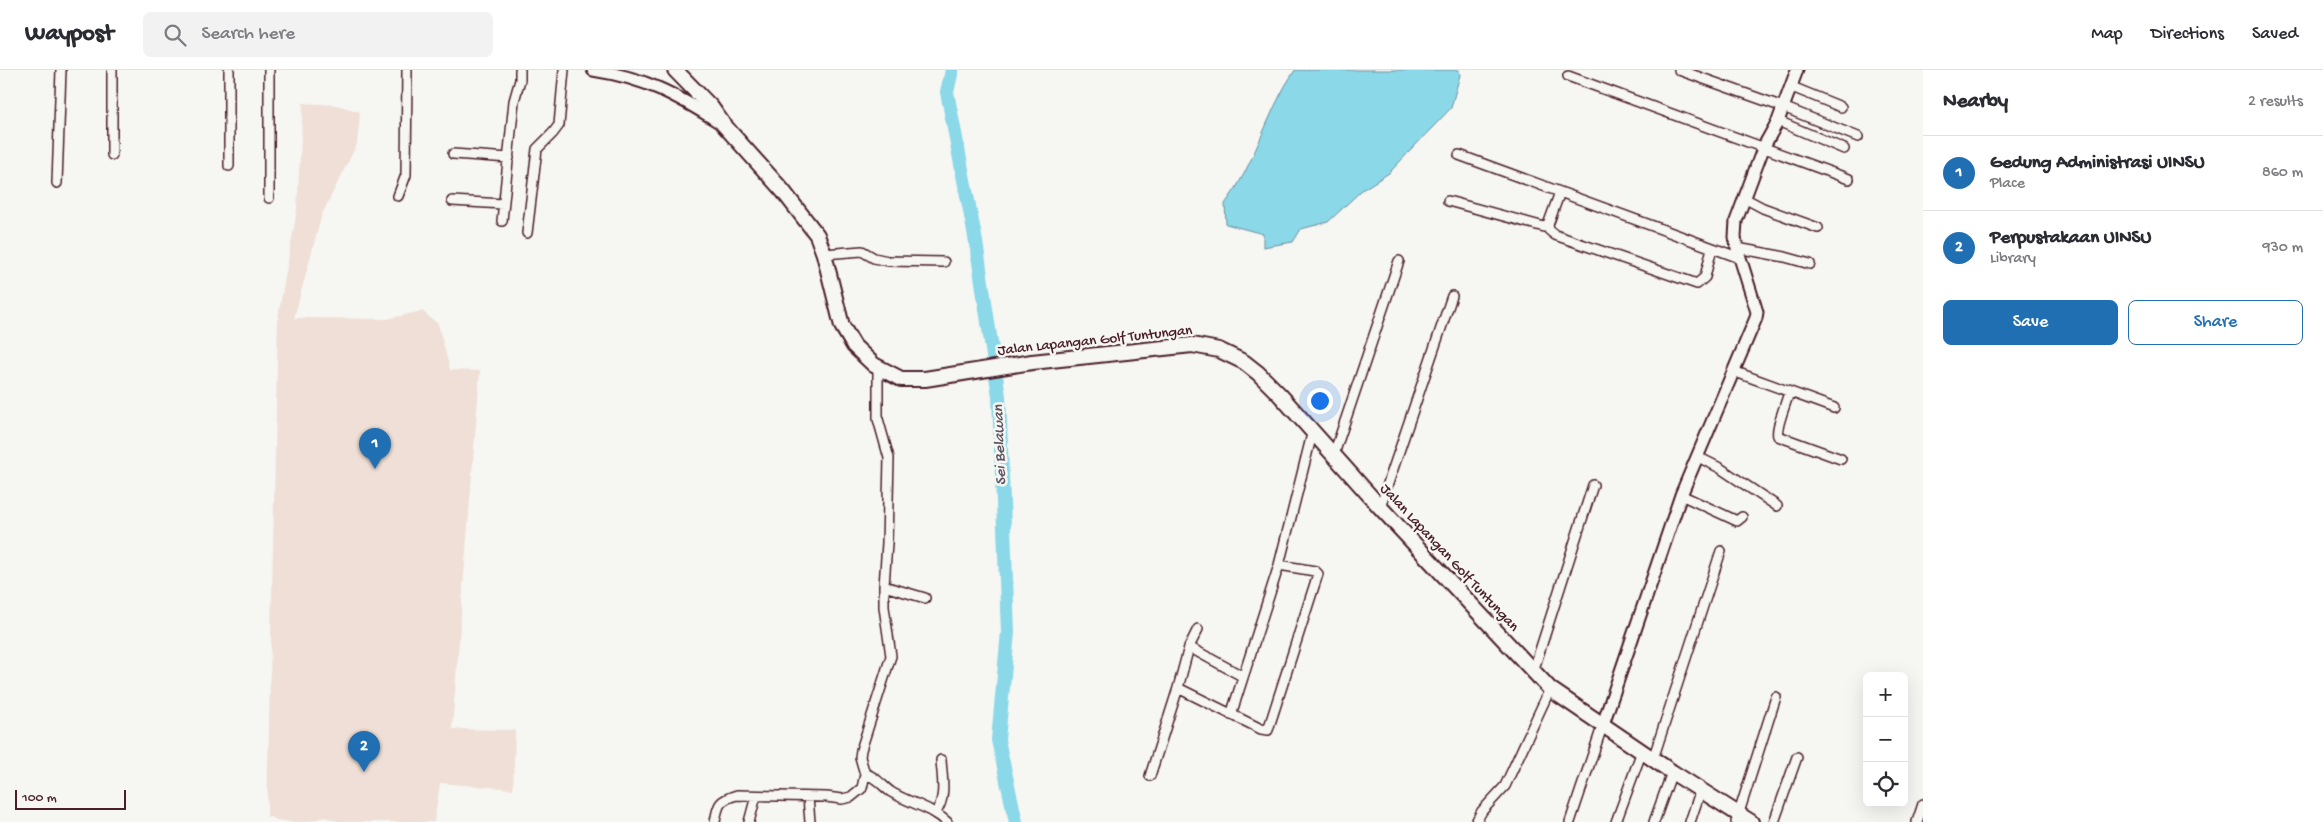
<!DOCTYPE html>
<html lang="en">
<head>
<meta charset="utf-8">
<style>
  body { margin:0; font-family:"Gochi Hand",sans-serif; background:#f2f2f3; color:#2b2b33 }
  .controls { position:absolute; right:15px; bottom:15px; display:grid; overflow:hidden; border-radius:8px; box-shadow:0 5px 20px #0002 }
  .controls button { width:45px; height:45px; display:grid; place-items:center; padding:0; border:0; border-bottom:1px solid #e1e1e2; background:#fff; color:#2b2b33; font:25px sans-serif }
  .scale { position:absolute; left:15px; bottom:12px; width:111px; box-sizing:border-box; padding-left:5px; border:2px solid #4a1f2b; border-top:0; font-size:14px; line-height:18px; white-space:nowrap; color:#4a1f2b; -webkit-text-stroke:4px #f6f6f2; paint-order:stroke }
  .you { position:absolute; left:1319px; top:330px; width:18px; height:18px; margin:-12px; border:4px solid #fff; border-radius:50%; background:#1a73e8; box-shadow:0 0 0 8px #1a73e833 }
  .badge { display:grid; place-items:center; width:32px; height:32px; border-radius:50%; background:#1f6fb2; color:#fff; font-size:16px; font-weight:700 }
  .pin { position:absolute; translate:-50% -41px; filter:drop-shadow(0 1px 2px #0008) }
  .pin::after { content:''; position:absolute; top:26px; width:18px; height:15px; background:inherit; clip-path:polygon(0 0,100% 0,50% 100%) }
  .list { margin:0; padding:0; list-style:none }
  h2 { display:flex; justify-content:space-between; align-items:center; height:65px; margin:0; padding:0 20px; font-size:21px }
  h2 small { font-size:16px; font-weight:400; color:#7c7c81 }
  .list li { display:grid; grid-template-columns:32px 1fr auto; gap:15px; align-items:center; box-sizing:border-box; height:75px; padding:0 20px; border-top:1px solid #e1e1e2 }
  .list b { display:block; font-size:19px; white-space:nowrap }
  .list p { margin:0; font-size:16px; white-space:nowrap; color:#7c7c81 }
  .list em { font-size:16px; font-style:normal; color:#7c7c81 }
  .actions { display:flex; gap:10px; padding:15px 20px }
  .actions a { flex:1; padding:11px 0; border:1px solid #1f6fb2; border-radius:8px; text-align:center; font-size:18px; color:#1f6fb2 }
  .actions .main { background:#1f6fb2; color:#fff }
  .icon { flex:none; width:28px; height:28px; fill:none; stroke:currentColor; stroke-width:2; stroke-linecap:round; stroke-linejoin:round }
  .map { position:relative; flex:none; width:1923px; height:752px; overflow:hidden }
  header { display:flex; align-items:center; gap:30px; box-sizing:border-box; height:70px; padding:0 25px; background:#fff; border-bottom:1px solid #e1e1e2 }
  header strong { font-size:24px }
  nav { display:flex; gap:28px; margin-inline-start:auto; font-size:18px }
  .search { width:350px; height:45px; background:#f2f2f3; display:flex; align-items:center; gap:12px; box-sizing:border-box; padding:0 18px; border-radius:8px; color:#7c7c81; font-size:19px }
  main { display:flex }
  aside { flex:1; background:#fff }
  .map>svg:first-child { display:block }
  .built { fill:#efdfd6 }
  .water { fill:#8ad8e8; stroke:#708e9c }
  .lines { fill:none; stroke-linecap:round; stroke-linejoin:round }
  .river { stroke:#8ad8e8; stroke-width:14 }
  .minor-casing { stroke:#4a1f2b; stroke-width:12 }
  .tertiary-casing { stroke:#4a1f2b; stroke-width:15 }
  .primary-casing { stroke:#4a1f2b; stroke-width:18 }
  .minor { stroke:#f6f6f2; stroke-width:9 }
  .tertiary { stroke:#f6f6f2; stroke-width:11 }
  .primary { stroke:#f6f6f2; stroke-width:14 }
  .labels { text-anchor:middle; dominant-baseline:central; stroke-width:5; stroke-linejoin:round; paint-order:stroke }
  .street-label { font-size:15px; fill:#4a1f2b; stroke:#f6f6f2 }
  .water-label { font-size:16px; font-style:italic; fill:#5d5664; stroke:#f6f6f2 }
</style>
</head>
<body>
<header>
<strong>Waypost</strong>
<div class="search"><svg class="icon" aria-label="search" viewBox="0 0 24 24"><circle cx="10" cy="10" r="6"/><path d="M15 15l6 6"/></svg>Search here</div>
<nav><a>Map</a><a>Directions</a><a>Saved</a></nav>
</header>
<main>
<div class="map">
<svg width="1923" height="752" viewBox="0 0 1923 752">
  <rect width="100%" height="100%" fill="#f6f6f2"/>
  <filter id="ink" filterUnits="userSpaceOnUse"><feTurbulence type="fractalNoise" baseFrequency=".02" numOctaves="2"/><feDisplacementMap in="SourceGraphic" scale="10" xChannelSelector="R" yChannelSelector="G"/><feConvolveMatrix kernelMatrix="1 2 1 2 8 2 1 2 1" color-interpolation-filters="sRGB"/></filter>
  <g filter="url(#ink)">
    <path class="built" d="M303 33 336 35 360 42 357 74 322 144 294 248 387 249 422 241 438 254 450 300 480 301 452 659 515 660 513 719 440 713 434 752H340L325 747 305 752H292L277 750 267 746 278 247 297 140Z"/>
    <path class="water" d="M1295 0H1459L1460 5 1451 38 1389 103 1362 120 1328 152 1301 159 1293 172 1263 177V164L1226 154 1225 134C1256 94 1266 42 1295 0Z"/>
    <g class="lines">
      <path class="river" d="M952 0 947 22 976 172 999 326 1008 562 998 670 1016 752"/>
      <g class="minor-casing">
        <path id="minor" d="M229 0V96
          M1679 0 1783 37 1858 67
          M1568 6 1849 109
          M1792 17 1841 37
          M1778 51 1844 79
          M453 84 509 88
          M112 85V0
          M1459 85 1740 188
          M57 113 61 0
          M1560 122 1548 155 1549 160 1555 165 1697 214 1705 207 1712 178
          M398 126 406 105 407 0
          M269 128V0
          M1746 129 1763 138 1818 158
          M452 131 503 134
          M1448 131 1548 158
          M502 151 514 31 520 10V0
          M527 163 537 79 553 63 559 55 564 0
          M1737 178 1785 187 1810 194
          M824 184 862 181 874 188 888 191 944 192
          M1733 301 1834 338
          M1789 322C1787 331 1775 359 1778 366L1841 389
          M1334 384 1399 191
          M1698 387 1720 398 1777 436
          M1681 425 1737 451 1742 447
          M1380 437 1452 226
          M884 516 925 528
          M1198 559 1189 577 1178 618 1261 659 1268 660 1318 504 1315 501 1279 495
          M1189 577 1242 606
          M1533 602 1593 415
          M1231 645 1279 495 1313 360
          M1653 689 1721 481
          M865 704C876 706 882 716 891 722 909 733 931 737 947 752
          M1150 706 1178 618
          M808 727 810 752
          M935 743C947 729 942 707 941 690
          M715 752C718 734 719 730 737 725L826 727 842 729 851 727 862 718 865 704 860 687 861 680 891 586 884 537V516L887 473 889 388 878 349V298
          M749 752 756 726
          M1476 752 1482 741 1505 716 1550 619
          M1570 752 1603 654
          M1616 752 1642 681
          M1654 752 1672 702
          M1690 752 1701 719
          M1736 752 1776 627
          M1774 752 1797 687
          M1917 752 1923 734"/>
      </g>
      <g class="tertiary-casing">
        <path id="tertiary" d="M593 0C645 8 675 24 719 52
          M1603 654 1681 425 1756 248 1757 242 1737 178 1735 167 1736 151 1764 76 1778 51 1797 0"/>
      </g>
      <g class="primary-casing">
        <path id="primary" d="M675 0 711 37 723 54 783 121 817 165 824 184 842 256 854 276 874 295 901 309H925L1032 292 1192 275 1219 280 1244 292 1258 303 1280 325 1380 437 1550 619 1672 702 1751 752"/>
      </g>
      <use href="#minor" class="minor"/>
      <use href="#tertiary" class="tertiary"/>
      <use href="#primary" class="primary"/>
    </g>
  </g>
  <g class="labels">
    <g class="street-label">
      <text transform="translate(1095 271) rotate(-6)">Jalan Lapangan Golf Tuntungan</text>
      <text transform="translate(1449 488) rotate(47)">Jalan Lapangan Golf Tuntungan</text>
    </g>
    <g class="water-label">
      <text transform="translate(1001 375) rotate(-92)">Sei Belawan</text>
    </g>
  </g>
</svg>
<div class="controls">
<button>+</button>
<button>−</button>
<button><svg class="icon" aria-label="locate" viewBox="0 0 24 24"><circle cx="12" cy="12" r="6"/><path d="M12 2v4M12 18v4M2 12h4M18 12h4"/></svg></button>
</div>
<div class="scale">100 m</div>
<div class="you"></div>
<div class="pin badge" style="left:375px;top:399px">1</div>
<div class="pin badge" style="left:364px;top:702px">2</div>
</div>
<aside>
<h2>Nearby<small>2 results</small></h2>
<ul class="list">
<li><span class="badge">1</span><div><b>Gedung Administrasi UINSU</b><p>Place</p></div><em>860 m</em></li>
<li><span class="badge">2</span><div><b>Perpustakaan UINSU</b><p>Library</p></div><em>930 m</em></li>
</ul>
<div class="actions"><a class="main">Save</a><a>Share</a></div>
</aside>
</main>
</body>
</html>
